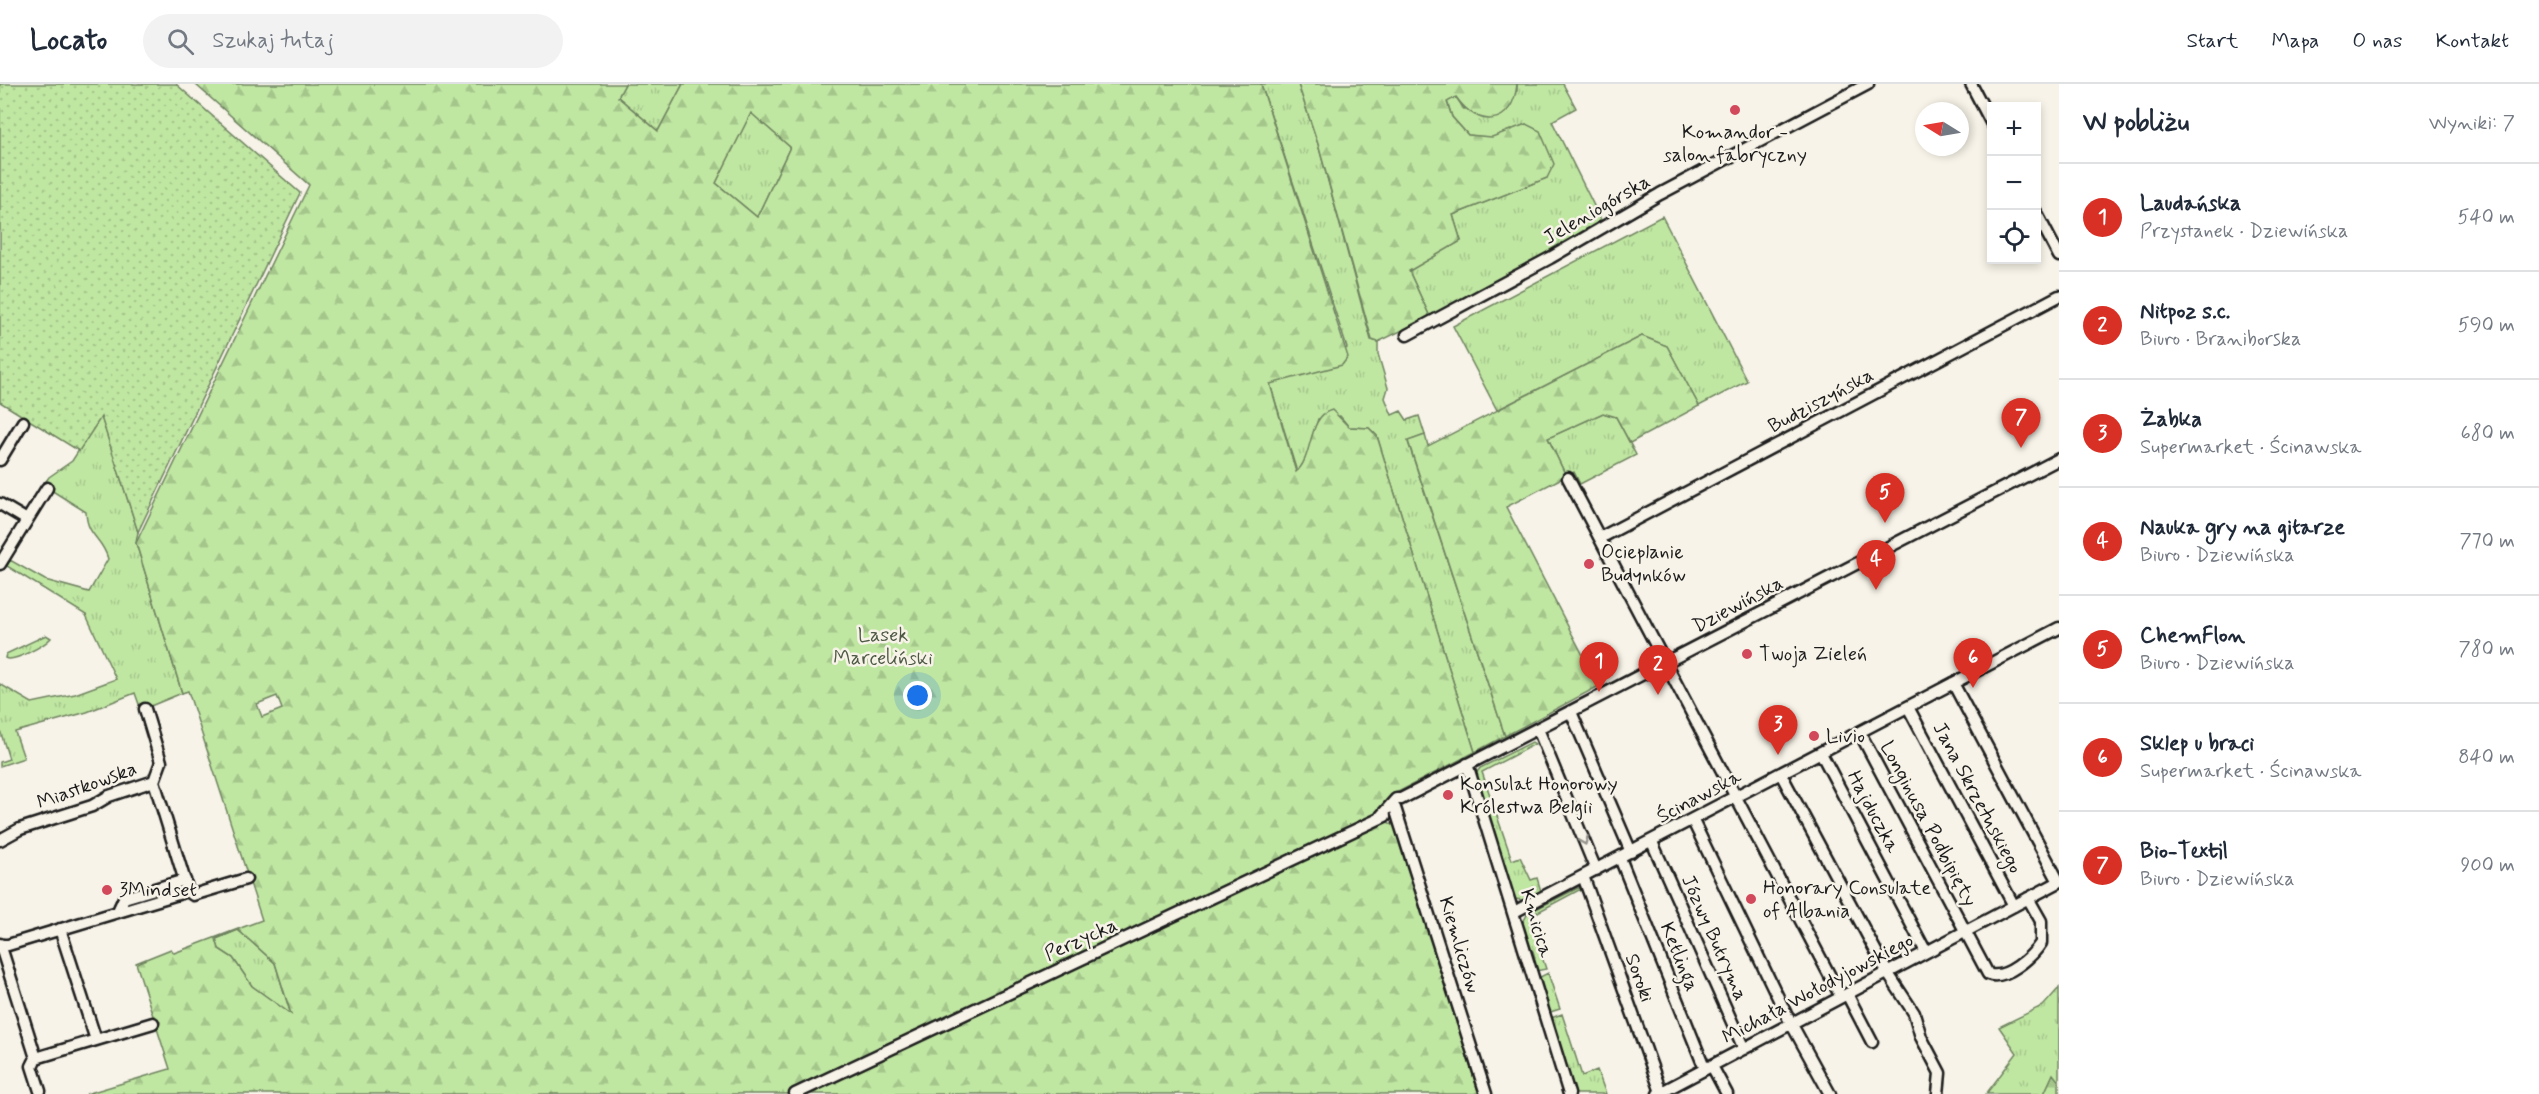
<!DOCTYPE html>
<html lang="pl">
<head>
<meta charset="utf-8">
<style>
  body { margin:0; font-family:Mynerve,sans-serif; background:#f2f2f3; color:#1f2937 }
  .controls { position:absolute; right:18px; top:18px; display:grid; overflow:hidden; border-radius:0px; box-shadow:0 3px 9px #0003 }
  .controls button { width:54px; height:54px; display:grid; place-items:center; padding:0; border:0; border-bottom:2px solid #e0e1e3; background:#fff; color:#1f2937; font:30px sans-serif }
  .compass { position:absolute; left:1915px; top:18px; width:54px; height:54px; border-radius:50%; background:#fff; box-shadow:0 3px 9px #0003; rotate:281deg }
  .you { position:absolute; left:918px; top:612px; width:21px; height:21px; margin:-15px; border:4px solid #fff; border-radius:50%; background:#1a73e8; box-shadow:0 0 0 9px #1a73e833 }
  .badge { display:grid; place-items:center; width:39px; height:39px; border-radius:50%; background:#d93025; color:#fff; font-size:20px; font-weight:700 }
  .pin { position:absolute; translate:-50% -50px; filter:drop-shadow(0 2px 3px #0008) }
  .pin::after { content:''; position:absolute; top:32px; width:21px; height:18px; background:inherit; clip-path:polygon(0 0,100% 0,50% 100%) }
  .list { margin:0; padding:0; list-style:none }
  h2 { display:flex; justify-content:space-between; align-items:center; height:78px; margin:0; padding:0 24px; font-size:26px }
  h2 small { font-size:20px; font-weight:400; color:#747a83 }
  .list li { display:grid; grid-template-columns:39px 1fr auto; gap:18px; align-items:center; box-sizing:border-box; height:108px; padding:0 24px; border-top:2px solid #e0e1e3 }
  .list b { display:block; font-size:22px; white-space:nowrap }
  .list p { margin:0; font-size:20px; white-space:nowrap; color:#747a83 }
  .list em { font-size:20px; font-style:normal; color:#747a83 }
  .icon { flex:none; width:33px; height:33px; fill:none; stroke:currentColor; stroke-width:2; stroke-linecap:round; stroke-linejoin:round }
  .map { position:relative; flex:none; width:2059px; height:1010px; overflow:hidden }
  header { display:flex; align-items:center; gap:36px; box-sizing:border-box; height:84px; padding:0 30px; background:#fff; border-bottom:2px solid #e0e1e3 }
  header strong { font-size:28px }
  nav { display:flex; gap:33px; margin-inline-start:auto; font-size:21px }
  .search { width:420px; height:54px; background:#f2f2f3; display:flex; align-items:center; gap:15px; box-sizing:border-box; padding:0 21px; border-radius:33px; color:#747a83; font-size:22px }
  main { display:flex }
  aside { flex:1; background:#fff }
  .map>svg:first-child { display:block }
  .grass { fill:url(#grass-tufts); stroke:#6e825f; stroke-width:1.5 }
  .forest { fill:url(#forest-firs); stroke:#6e825f; stroke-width:1.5; fill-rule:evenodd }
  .garden { fill:url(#garden-dots); stroke:#6e825f; stroke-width:1.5 }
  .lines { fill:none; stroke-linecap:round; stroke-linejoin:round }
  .street-casing { stroke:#1c1c1c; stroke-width:15 }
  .street { stroke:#f7f3e8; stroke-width:10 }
  .oneway { stroke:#94928c }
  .poi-dot { fill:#d1495b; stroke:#f7f3e8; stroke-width:2 }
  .labels { text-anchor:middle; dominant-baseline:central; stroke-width:5; stroke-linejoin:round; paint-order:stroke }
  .poi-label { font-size:20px; fill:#1c1c1c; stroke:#f7f3e8; text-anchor:start }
  .street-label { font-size:20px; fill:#1c1c1c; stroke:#f7f3e8 }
  .park-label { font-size:20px; fill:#4d5944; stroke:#f7f3e8 }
</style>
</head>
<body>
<header>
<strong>Locato</strong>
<div class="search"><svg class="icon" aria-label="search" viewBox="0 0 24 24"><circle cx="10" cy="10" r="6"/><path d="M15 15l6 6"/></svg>Szukaj tutaj</div>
<nav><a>Start</a><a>Mapa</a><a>O nas</a><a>Kontakt</a></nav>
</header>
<main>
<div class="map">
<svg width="2059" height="1010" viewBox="0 0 2059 1010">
  <defs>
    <pattern id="grass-tufts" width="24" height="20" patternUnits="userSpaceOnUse" patternTransform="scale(1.5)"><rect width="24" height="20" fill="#c0e7a2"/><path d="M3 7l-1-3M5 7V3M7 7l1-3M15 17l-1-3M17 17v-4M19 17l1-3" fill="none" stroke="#a4c68b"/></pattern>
    <pattern id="forest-firs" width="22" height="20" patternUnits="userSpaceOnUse" patternTransform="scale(1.5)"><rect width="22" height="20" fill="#c0e7a2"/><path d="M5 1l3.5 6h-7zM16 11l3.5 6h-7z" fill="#a4c68b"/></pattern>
    <pattern id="garden-dots" width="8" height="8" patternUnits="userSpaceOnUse" patternTransform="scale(1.5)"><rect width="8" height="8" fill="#c0e7a2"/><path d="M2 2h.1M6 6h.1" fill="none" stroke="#a4c68b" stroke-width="1.8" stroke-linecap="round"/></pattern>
  </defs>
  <rect width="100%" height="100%" fill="#f7f3e8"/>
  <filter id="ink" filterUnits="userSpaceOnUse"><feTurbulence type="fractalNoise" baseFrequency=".0167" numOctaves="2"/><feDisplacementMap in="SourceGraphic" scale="12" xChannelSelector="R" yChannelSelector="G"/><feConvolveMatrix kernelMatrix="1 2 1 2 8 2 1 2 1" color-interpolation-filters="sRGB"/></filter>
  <g filter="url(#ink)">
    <path class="grass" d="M625 0H683L658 47 618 13Z
      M1261 0H1298L1318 60 1371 256 1378 258V270L1388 304 1385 314 1392 331 1401 327 1407 336 1419 332 1425 351 1408 358 1505 652 1475 668 1377 352 1369 344 1349 343 1340 332 1318 335 1305 379 1297 388 1270 300 1347 264Z
      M1517 0H1563L1576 24 1552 37 1603 140 1430 233 1409 187 1461 157 1453 131 1547 94 1526 40 1492 54 1468 51 1452 33 1447 17 1456 13 1464 25 1517 7Z
      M751 28 790 63 757 133 716 99Z
      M1662 132 1747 297 1699 322 1667 262 1642 252 1497 326 1453 242Z
      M1603 329 1616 333 1636 371 1580 400 1574 388 1566 392 1548 354Z
      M101 332 138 448 136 459 182 609 141 626 135 609 87 628 15 648 24 674 0 682V678L9 675 0 646V600L32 619 75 610 116 595 86 531 7 482 10 476 45 496 89 508 108 475C102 453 87 453 86 428L43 401 49 393 72 377Z
      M46 551 51 554C45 561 13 579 5 574L6 570Z
      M1532 658 1535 660 1482 688 1512 776 1520 773 1531 796 1537 794 1541 807 1523 816 1514 815 1475 691 1480 684Z
      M1580 803 1582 807 1579 806 1532 831 1530 837 1546 885 1536 887 1532 876 1535 874 1533 867H1530L1522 840 1528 829Z
      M238 846 275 879 291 931 252 902 233 874 219 865 216 855Z
      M1548 889 1560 925 1550 928 1538 894Z
      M2059 904V998L2053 991 2044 1010H1986L2017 969 1999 943 2044 921Z
      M1562 930 1582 992 1597 986 1606 1010H1573L1551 934Z"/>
    <path class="forest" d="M195 0H625L618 13 658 47 683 0H1261L1348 273 1342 281 1270 300 1296 388C1314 373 1307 332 1332 326L1349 343 1369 344 1377 352 1475 668 1392 711 1381 725 1386 737 1395 742 1479 1010H86L170 985 136 879 171 865 174 869 262 836 188 607 182 609 136 459 309 101ZM751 29 790 63 757 133 716 99ZM277 612 282 625 262 633 257 620ZM238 846 275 879 291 930 252 902 233 874 219 865 216 855Z
      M1298 0H1517C1513 43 1478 45 1456 13L1447 18 1452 33 1468 51 1492 53 1526 40 1540 47 1554 80 1547 94 1453 131 1461 157 1409 187 1430 233 1378 258 1372 256 1318 60Z
      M1642 252 1667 262 1699 322 1630 359 1616 333 1603 329 1548 354 1566 392 1506 423 1599 602 1505 652 1408 357 1425 351 1428 362Z
      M2053 990 2059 998V1010H2044Z"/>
    <path class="garden" d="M0 0H176L300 109 138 448 101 333 79 367 0 318Z"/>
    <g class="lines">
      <g class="street-casing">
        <path id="street" d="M1971 0 1992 40
          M2036 128 2059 172
          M1407 251 1550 174 1660 110 1868 0
          M0 376 23 338
          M1568 394 1841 913
          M0 420 27 436
          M1600 454 2059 212
          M0 480 47 404
          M1908 623 2014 822
          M145 625 161 678 154 697 188 807
          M1571 628 1631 768
          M1538 645 1596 786
          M1860 649 1988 890C2005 897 2032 873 2041 859V837L2028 814
          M1821 669 1926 868
          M1467 680 1569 1010
          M1781 690 1887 888 1914 929 1921 953 1940 989 1938 1010
          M1395 724 1486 1010
          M1381 732 1396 715H1401L2059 375
          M1693 737 1786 930 1830 1010
          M0 756 20 745 92 722 109 712 154 697
          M1652 758 1744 965
          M1620 774 1705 985
          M1583 792 1661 1008
          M118 827 124 814 185 796
          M1514 828 2059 544
          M60 845 96 956
          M0 860 36 974 32 982 40 1007
          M0 861H8L188 807 193 811 246 795
          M1847 910 1872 958
          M36 974 153 939
          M1712 982 1727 1010
          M795 1010 1385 732
          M1658 1010 2059 798 1953 599"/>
      </g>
      <use href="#street" class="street"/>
    </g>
    <defs><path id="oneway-chevron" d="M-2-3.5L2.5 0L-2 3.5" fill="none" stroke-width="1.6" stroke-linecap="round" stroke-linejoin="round" transform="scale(1.5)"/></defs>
    <use class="oneway" href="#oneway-chevron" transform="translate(1584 757) rotate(68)"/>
  </g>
  <g class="poi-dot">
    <circle cx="1735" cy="26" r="6"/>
    <circle cx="1589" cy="480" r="6"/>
    <circle cx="1747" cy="570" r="6"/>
    <circle cx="1814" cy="652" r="6"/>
    <circle cx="1448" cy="711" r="6"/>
    <circle cx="107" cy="806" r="6"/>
    <circle cx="1751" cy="815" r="6"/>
  </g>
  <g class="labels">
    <g class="poi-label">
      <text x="1735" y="48" text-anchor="middle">Komandor -<tspan x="1735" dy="23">salon fabryczny</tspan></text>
      <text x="1601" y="468">Ocieplanie<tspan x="1601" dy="23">Budynków</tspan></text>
      <text x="1759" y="570">Twoja Zieleń</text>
      <text x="1826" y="652">Livio</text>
      <text x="1460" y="700">Konsulat Honorowy<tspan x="1460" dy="23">Królestwa Belgii</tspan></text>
      <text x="1763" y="804">Honorary Consulate<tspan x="1763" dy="23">of Albania</tspan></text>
      <text x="119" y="806">3Mindset</text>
    </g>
    <g class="street-label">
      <text transform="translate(1597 126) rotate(-30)">Jeleniogórska</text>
      <text transform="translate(1821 317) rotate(-28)">Budziszyńska</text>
      <text transform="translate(1738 521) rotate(-28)">Dziewińska</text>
      <text transform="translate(87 702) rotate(-20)">Miastkowska</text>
      <text transform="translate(1699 713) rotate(-28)">Ścinawska</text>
      <text transform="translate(1977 714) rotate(62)">Jana Skrzetuskiego</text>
      <text transform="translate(1873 728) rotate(62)">Hajduczka</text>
      <text transform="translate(1928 740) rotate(62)">Longinusa Podbipięty</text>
      <text transform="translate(1536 839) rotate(73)">Kmicica</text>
      <text transform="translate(1714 854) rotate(66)">Józwy Butryma</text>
      <text transform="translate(1081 856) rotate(-24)">Perzycka</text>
      <text transform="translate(1459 861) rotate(73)">Kiemliczów</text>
      <text transform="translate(1679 873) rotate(68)">Ketlinga</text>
      <text transform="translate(1639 894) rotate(70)">Soroki</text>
      <text transform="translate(1818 905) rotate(-28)">Michała Wołodyjowskiego</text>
    </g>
    <g class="park-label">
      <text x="883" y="551">Lasek<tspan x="883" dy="23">Marceliński</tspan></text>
    </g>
  </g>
</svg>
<div class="controls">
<button>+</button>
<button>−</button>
<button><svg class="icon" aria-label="locate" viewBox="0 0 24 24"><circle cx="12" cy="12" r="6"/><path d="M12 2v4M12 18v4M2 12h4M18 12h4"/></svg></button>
</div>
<svg class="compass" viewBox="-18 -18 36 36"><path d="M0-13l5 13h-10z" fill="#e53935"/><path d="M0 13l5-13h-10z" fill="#747a83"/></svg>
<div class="you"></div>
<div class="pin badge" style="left:1599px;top:608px">1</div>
<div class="pin badge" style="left:1658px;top:611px">2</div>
<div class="pin badge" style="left:1778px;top:671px">3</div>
<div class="pin badge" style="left:1876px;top:506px">4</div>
<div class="pin badge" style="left:1885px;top:439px">5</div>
<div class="pin badge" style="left:1973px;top:604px">6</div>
<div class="pin badge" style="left:2021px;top:364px">7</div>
</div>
<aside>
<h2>W pobliżu<small>Wyniki: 7</small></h2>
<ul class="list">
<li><span class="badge">1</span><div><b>Laudańska</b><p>Przystanek · Dziewińska</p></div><em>540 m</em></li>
<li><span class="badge">2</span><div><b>Nitpoz s.c.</b><p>Biuro · Braniborska</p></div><em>590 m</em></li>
<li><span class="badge">3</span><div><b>Żabka</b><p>Supermarket · Ścinawska</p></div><em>680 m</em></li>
<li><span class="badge">4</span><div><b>Nauka gry na gitarze</b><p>Biuro · Dziewińska</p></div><em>770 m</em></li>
<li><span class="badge">5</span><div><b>ChemFlon</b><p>Biuro · Dziewińska</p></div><em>780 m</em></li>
<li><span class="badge">6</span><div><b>Sklep u braci</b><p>Supermarket · Ścinawska</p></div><em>840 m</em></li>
<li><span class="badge">7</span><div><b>Bio-Textil</b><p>Biuro · Dziewińska</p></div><em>900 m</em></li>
</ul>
</aside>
</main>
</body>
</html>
